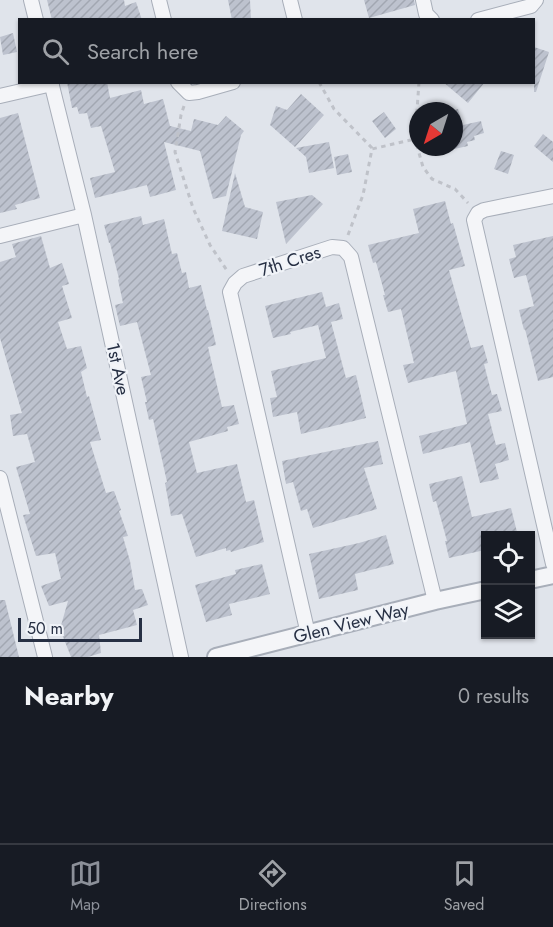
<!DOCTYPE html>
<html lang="en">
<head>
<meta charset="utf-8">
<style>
  body { margin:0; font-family:Jost,sans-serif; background:#242831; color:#f1f3f6 }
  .controls { position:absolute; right:18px; bottom:18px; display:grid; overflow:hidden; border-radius:0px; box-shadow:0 2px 4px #0004 }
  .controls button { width:54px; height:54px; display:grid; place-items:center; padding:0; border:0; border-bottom:2px solid #363941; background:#171b24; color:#f1f3f6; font:30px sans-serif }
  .compass { position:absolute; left:409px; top:102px; width:54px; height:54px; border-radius:50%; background:#171b24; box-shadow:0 2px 4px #0004; rotate:219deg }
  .scale { position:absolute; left:18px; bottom:15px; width:124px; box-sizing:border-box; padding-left:6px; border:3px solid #273044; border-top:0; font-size:16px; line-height:21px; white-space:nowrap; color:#273044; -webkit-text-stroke:4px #f0f3f8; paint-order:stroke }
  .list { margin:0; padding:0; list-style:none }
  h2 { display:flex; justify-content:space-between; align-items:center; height:78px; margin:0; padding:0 24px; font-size:26px }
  h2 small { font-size:20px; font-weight:400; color:#9ea1a6 }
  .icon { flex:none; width:33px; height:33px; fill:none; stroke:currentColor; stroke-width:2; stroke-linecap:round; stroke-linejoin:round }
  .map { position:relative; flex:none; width:553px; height:657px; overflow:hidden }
  .search { position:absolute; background:#171b24; box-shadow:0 2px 4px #0004; left:18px; right:18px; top:18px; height:66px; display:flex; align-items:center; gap:15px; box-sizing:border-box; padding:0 21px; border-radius:0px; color:#9ea1a6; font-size:22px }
  .sheet { height:186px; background:#171b24 }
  nav { display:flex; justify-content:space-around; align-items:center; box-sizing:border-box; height:84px; border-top:2px solid #363941; background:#171b24; font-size:16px; color:#9ea1a6 }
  nav a { display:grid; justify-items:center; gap:3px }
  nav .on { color:#8c9099 }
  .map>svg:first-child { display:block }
  .building { fill:url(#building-hatch) }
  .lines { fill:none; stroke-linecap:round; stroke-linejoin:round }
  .minor-casing { stroke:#a8aeb9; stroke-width:16 }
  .tertiary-casing { stroke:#a8aeb9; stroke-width:20 }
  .path { stroke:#bfc2c9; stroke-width:3; stroke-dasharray:4.5 4.5; stroke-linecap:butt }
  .minor { stroke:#f4f5f8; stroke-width:14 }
  .tertiary { stroke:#f4f5f8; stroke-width:16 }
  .labels { text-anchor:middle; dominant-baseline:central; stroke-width:4.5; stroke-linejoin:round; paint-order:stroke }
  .street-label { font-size:18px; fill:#273044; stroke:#f0f3f8 }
</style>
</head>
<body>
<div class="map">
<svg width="553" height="657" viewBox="0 0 553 657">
  <defs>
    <pattern id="building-hatch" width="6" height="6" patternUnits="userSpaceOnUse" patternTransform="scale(1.5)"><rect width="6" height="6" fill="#bdc2ce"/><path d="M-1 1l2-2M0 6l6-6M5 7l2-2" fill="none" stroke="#a2a7b2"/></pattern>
  </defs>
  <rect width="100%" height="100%" fill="#e0e4eb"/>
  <path class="building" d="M47 0H124L125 6 136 2 142 20H52Z
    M228 0H250L251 20H232Z
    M364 0H414L415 5 369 18Z
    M13 33 17 52 3 55 0 37Z
    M534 47 549 52 536 92H534Z
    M67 82H107L110 98 141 90 144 104 163 99 170 126 191 131 194 119 218 125 226 116 244 131 241 135 226 196 213 199 200 151 164 142 176 190 150 197 147 185 95 198 90 178 115 172 101 126 91 128 87 113 79 114 77 107 72 108Z
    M443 82H485L468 103Z
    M301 94 324 115 295 147 270 125 276 106 287 110Z
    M458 109 463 125 481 121 484 133 474 136 475 140 467 142 468 146 454 149V110Z
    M384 112 396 129 385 138 372 121Z
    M18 113 40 198 15 205 17 209 0 213V118Z
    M543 134 553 142V162L534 146Z
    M329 142 334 168 309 173 306 157 296 148Z
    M501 151 514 155 508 174 494 169Z
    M348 154 352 172 337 175 334 157Z
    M235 173 245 207 263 212 257 239 222 231Z
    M312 195 323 204 286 244 276 202Z
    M445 201 451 224 453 223 465 266 449 270 471 348 483 345 488 363 484 364 492 395 497 394 502 411 488 414 496 445 505 443 509 460 495 464 499 479 480 483 470 442 423 454 419 436 467 424 456 371 408 383 403 365 414 363 401 309 388 312 383 295H385L376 262 373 263 368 245 419 233 413 209Z
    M141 216 143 225 164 219 172 254 177 253 182 273 186 272 189 288 201 285 207 310H208L216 345 208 347 222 407 234 405 239 424 227 427 228 431 189 442 197 473 237 464 246 502 254 500 264 542 231 552 230 550 226 551V548L196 557 182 514 171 516 165 483 167 482 153 419 149 420 145 402H147L141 377 151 375 137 322 120 326 115 305 123 303 118 280 119 279 110 243H109L104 225Z
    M41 236 50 268 62 263 69 284 62 286 72 318 58 322 67 349 81 346 87 368 81 372 87 397 89 396 101 440 90 442 106 493 114 491 121 510 119 511 128 536 123 537 130 561 135 590 142 589 148 605 133 610 137 625 99 635 101 653 88 657H71L60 629 68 601 49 606 41 586 61 579 55 553 36 556 23 515 30 514 16 467 35 462 27 434 13 436 10 415 22 413 0 338V262L16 257 12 244Z
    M553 236V377L538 381 525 329 524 330 519 310 534 306 526 275 514 278 509 259 516 257 513 245Z
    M322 292 326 307 339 303 343 319 331 322 346 378 356 375 366 418 301 434 297 412 273 417 270 398 277 397 271 371 326 358 318 325 290 332 291 334 273 338 265 306Z
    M378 441 383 464 364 468 377 509 313 528 307 509 301 511 293 482 286 484 282 461Z
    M462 476 472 517 511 508 518 536H481L485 550 449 558 445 541H447L436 501 433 502 429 484Z
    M386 535 394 564 355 574 358 590 319 599 309 554 359 543Z
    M262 564 270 594 229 604 232 615 206 622 195 585 236 574 235 570Z
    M0 600H5L19 657H0Z"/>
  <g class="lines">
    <g class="minor-casing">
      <path id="minor" d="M31 0 36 20
        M159 0 164 20
        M290 0 295 20
        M423 0 426 14 432 20
        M478 20 531 6 536 0
        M51 82 84 215 181 657
        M178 82 189 93 198 92 233 82
        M0 96 52 84
        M553 196 484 210 478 213 474 220 553 564
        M0 236 84 215
        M0 478 45 657
        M308 634 230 292 235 283 243 276 332 247 343 248 351 257 435 601"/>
    </g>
    <g class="tertiary-casing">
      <path id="tertiary" d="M530 580 553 575
        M216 657 435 601 486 590"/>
    </g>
    <path class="path" d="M319 82 334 109 372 148
      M419 82 415 139 423 167 432 179 455 189 468 203
      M184 106 181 115 175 152 193 208 210 245 228 272
      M348 235 363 195 372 149 415 139"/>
    <use href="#minor" class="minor"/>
    <use href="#tertiary" class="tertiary"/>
  </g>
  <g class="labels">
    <g class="street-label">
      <text transform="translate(290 261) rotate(-18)">7th Cres</text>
      <text transform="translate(118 369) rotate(78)">1st Ave</text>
      <text transform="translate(351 623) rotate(-14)">Glen View Way</text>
    </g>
  </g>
</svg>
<div class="controls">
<button><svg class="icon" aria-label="locate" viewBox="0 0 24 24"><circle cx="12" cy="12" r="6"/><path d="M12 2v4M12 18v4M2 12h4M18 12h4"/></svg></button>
<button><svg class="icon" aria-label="layers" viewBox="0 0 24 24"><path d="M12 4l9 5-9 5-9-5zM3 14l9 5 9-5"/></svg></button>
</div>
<svg class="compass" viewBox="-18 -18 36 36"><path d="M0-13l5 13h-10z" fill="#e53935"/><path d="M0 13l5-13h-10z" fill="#9ea1a6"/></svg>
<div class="scale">50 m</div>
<div class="search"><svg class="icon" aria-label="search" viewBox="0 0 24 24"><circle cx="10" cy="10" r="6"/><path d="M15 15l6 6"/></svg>Search here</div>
</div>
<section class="sheet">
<h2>Nearby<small>0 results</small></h2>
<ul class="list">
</ul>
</section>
<nav>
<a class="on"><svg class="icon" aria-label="map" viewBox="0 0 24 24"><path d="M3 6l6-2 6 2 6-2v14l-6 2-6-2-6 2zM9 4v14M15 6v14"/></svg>Map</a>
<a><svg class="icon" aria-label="directions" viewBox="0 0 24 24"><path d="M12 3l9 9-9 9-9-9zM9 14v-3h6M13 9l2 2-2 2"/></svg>Directions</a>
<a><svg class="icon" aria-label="saved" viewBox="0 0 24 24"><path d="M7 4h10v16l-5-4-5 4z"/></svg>Saved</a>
</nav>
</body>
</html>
